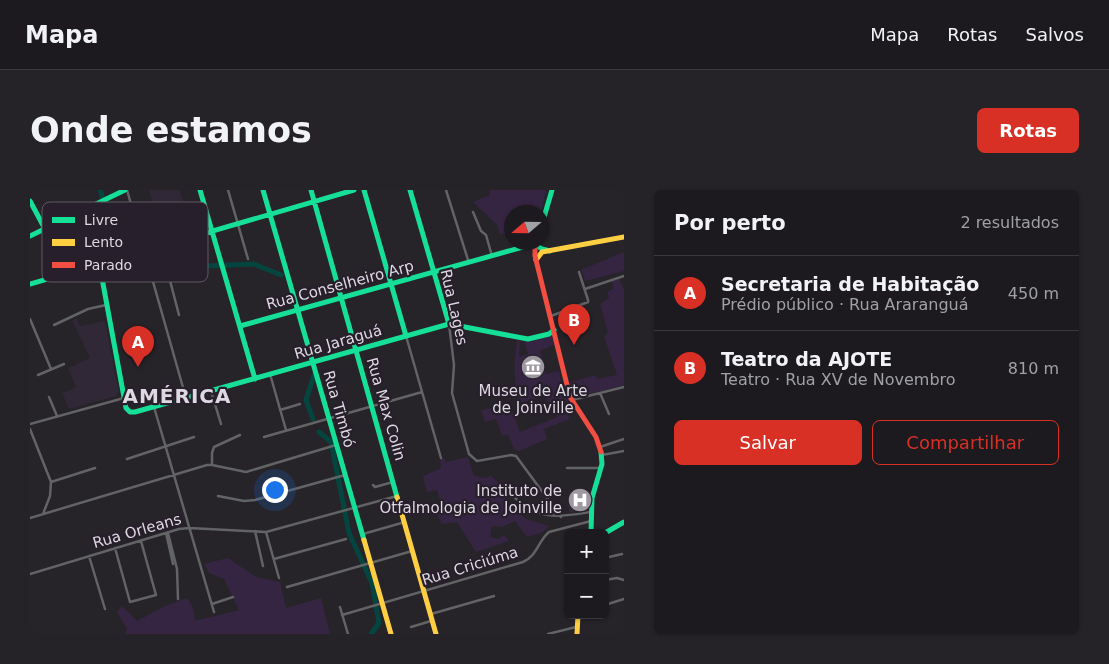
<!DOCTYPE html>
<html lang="pt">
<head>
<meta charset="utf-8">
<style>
  body { margin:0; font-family:"DejaVu Sans",sans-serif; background:#252328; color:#f1f3f6 }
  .controls { position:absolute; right:15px; bottom:15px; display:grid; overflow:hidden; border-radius:8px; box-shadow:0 1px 4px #0004 }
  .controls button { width:45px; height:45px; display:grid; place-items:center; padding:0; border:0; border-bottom:1px solid #3a383d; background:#1c1a1f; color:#f1f3f6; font:25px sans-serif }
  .compass { position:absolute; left:474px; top:15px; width:45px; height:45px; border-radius:50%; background:#1c1a1f; box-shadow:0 1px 4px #0004; rotate:250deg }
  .you { position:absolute; left:244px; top:299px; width:18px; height:18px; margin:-12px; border:4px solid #fff; border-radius:50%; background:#1a73e8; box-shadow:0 0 0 8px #1a73e833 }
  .badge { display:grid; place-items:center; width:32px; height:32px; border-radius:50%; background:#d93025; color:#fff; font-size:16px; font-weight:700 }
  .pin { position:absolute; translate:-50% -41px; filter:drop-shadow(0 1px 2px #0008) }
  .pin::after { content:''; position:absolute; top:26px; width:18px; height:15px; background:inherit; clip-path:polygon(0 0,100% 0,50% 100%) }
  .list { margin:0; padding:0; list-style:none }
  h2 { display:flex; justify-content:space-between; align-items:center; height:65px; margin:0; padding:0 20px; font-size:21px }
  h2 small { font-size:16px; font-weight:400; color:#a0a1a4 }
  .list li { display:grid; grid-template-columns:32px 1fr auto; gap:15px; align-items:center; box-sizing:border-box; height:75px; padding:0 20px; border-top:1px solid #3a383d }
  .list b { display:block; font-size:19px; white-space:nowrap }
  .list p { margin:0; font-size:16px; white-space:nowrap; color:#a0a1a4 }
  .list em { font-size:16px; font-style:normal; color:#a0a1a4 }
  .actions { display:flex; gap:10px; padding:15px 20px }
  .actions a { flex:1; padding:11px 0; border:1px solid #d93025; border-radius:8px; text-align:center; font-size:18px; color:#d93025 }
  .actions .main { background:#d93025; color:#fff }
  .map { position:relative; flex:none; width:594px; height:444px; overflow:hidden; border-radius:8px }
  header { display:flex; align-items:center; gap:30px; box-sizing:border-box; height:70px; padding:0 25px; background:#1c1a1f; border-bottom:1px solid #3a383d }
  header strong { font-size:24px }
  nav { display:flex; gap:28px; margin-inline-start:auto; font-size:18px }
  .intro { display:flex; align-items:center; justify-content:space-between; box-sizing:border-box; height:120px; padding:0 30px }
  h1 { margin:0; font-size:35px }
  .button { padding:12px 22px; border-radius:8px; background:#d93025; color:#fff; font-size:18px; font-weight:700 }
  main { display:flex; gap:30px; padding:0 30px }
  aside { flex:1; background:#1c1a1f; border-radius:8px; box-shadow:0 1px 4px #0004 }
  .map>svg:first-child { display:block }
  .built { fill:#302737 }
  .green { fill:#362542 }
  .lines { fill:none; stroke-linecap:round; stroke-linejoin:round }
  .river { stroke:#04463f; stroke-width:5 }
  .street { stroke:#626364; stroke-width:2.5 }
  .fast { stroke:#16e098; stroke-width:5 }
  .slow { stroke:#ffcf43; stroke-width:5 }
  .jam { stroke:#f24e42; stroke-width:5 }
  .labels { text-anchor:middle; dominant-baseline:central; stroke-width:4.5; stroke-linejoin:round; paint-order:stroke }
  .street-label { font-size:15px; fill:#ded9e1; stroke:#27202c }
  .poi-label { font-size:15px; fill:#ded9e1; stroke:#27202c }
  .district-label { font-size:20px; font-weight:bold; letter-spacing:1px; fill:#ded9e1; stroke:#27202c }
  .key { fill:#27202c; stroke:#5e5862; stroke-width:1 }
  .key-label { font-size:14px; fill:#ded9e1 }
</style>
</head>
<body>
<header>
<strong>Mapa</strong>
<nav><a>Mapa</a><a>Rotas</a><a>Salvos</a></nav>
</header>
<div class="intro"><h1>Onde estamos</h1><a class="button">Rotas</a></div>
<main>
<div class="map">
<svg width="594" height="444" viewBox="0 0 594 444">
  <rect width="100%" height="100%" fill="#262329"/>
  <path class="built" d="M119 0H150L157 26 174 22 178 39 119 56 116 54 108 26 124 18Z
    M47 128 50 136 75 131 89 202 86 206 39 219 32 203 46 197 38 178 60 168 42 130Z
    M542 305 557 306 558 319 540 323 538 315 542 314Z"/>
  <path class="green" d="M459 0H516L511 22H482L481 41 470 45 467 35 443 12 460 5Z
    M594 62V81L555 91 551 80Z
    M589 89 594 100V195L548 207 543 206 540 192 566 185 567 189 587 185 574 146 578 143 570 114 579 108 577 102 583 99 582 91Z
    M520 145 522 146 524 155 510 161 516 184 529 181 532 197 538 211 535 220 540 229 514 239 517 249 489 261 484 259 478 244 472 246 466 229 455 232 451 220 480 215 490 242 527 227 524 219 521 220 515 206 490 213C483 190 484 174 487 150L490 151 489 167 498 164 494 151Z
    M438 267 444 286 457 288 460 285 479 303 475 310 496 329 519 336 513 342 497 347 485 331 472 337 462 336 460 347 468 349 474 345 479 351 446 362 427 332 412 334 406 323 413 321 407 300 397 302 393 286 411 278 410 269 414 268 416 272Z
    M198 368 226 387 250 392 256 418 291 408 300 444H95L97 439 87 422 92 416 107 431 135 416 157 408 163 417 165 431 209 420 194 389 179 383 174 374Z"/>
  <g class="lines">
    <path class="river" d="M70 0 77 20 90 28
      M138 57 160 74 168 76
      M175 76 224 74 251 85
      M283 229 276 210 284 185
      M289 242 301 252 319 343 342 393 349 433 341 444"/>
    <path class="street" d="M97 0 156 208
      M198 0 218 69
      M416 0 439 73
      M443 22 451 41 456 45 462 66
      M131 56 149 125
      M555 99 594 86
      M521 126 558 112V110L549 82
      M0 129 21 179
      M419 134 424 175 422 203 439 264 447 271 481 265 486 266 531 327
      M24 135 58 119 76 115
      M376 146 411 268
      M240 184 256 240
      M8 185 34 174
      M181 201 191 234
      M570 203 579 224
      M19 207 27 226
      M542 210 594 197
      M124 217 184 422
      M250 220 270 214
      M0 234 94 208
      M0 239 21 292 20 306 13 324
      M234 247 392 202
      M570 257 594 249
      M572 265 594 261
      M97 269 164 247
      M182 275V263L184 257 210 245
      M537 278H571
      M21 292 65 278
      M343 295 345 297 363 292
      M188 306 214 311 225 310 315 285
      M484 307C490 312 496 318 503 321 523 329 541 325 561 322
      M0 328 177 275H182L216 282 306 255
      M225 341 233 376
      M236 342 249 388
      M136 343 143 374
      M138 343 147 379 148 409
      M333 344 375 332
      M85 358 100 412 126 405 111 351
      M59 366 75 419
      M575 368 592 364
      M244 369 316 349
      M0 384 149 339 159 338 236 342 367 306
      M575 390 587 388 594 390
      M257 397 382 361
      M182 414 203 407
      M575 415 594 409
      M310 417 318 444
      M401 424 464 406
      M312 425 493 372C507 366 508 351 519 342L561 331
      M381 437 401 431
      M518 444 546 437"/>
    <path class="fast" d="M170 0 225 189
      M233 0 334 350
      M281 0 367 307
      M334 0 376 146
      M380 0 419 134
      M0 11 15 39
      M59 18 96 218 100 222H105L419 134 498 149 519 144 524 140
      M512 34 522 0
      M0 46 95 0
      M0 94 324 0
      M210 136 504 54 512 59 520 61
      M561 343 562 308 572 274 571 262
      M575 343 594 332"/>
    <path class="slow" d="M506 70 512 62 594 47
      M367 307 406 444
      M334 350 361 444
      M547 444 548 425"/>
    <path class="jam" d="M505 52V66L540 207 566 247 571 262"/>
  </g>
  <defs>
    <g id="museum-disc" transform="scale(1.25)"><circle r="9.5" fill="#9e99a1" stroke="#27202c"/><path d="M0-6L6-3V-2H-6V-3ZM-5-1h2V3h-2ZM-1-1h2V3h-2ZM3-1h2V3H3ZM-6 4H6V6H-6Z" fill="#fff"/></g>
    <g id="hospital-disc" transform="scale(1.25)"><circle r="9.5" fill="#9e99a1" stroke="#27202c"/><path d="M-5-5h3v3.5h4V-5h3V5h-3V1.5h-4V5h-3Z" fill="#fff"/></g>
  </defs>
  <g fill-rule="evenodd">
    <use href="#museum-disc" x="503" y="177"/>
    <use href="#hospital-disc" x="550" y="310"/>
  </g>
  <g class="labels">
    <g class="street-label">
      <text transform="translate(310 95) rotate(-15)">Rua Conselheiro Arp</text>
      <text transform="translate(424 117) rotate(77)">Rua Lages</text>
      <text transform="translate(308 152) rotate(-16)">Rua Jaraguá</text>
      <text transform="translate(309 219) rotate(74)">Rua Timbó</text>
      <text transform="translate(356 219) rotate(74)">Rua Max Colin</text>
      <text transform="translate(107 341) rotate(-16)">Rua Orleans</text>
      <text transform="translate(440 376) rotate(-17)">Rua Criciúma</text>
    </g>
    <g class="poi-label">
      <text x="503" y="201">Museu de Arte<tspan x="503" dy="17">de Joinville</tspan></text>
      <text x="532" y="301" text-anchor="end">Instituto de<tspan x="532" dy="17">Otfalmologia de Joinville</tspan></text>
    </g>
    <g class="district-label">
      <text x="147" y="206">AMÉRICA</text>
    </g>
  </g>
  <rect x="12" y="12" width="166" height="80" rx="8" class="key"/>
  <rect x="22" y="27" width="23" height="6" fill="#16e098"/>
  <rect x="22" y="49" width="23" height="7" fill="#ffcf43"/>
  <rect x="22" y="72" width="23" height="6" fill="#f24e42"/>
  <g class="key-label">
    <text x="54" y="35">Livre</text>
    <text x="54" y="57">Lento</text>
    <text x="54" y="80">Parado</text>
  </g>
</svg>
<div class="controls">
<button>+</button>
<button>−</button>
</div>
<svg class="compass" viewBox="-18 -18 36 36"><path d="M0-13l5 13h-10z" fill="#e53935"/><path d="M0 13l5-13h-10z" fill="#a0a1a4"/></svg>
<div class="you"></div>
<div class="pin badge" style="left:108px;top:177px">A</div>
<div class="pin badge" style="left:544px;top:155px">B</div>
</div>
<aside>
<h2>Por perto<small>2 resultados</small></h2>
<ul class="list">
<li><span class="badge">A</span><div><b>Secretaria de Habitação</b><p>Prédio público · Rua Araranguá</p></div><em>450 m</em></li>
<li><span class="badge">B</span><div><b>Teatro da AJOTE</b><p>Teatro · Rua XV de Novembro</p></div><em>810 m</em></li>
</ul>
<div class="actions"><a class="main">Salvar</a><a>Compartilhar</a></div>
</aside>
</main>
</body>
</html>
